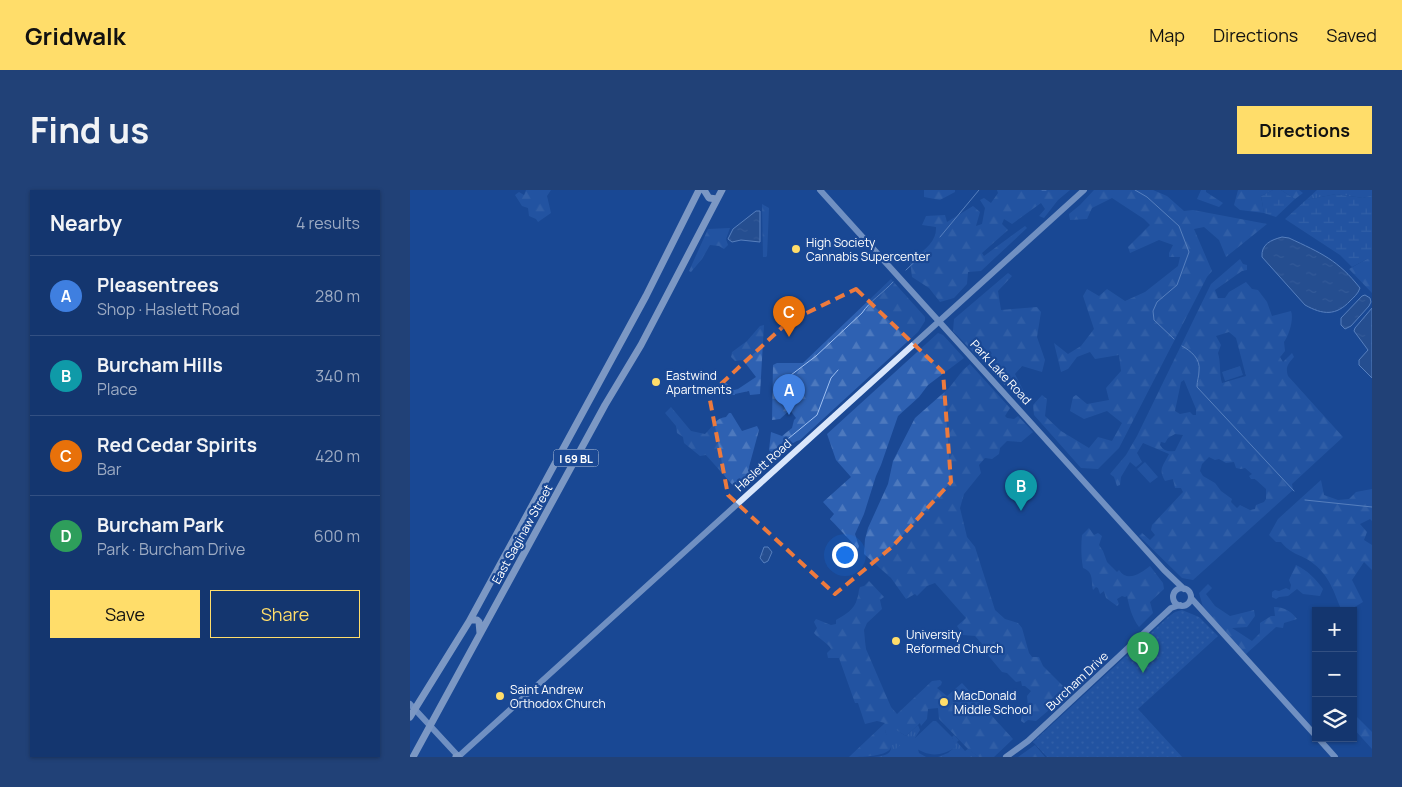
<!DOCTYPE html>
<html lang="en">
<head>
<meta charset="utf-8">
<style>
  body { margin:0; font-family:Manrope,sans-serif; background:#214177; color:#f1f3f6 }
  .controls { position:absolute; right:15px; bottom:15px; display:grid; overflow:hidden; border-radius:0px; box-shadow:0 1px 4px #0004 }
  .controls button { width:45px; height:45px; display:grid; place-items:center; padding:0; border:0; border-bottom:1px solid #335082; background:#14366f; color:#f1f3f6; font:25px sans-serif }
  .you { position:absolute; left:434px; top:364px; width:18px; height:18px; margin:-12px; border:4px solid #fff; border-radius:50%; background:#1a73e8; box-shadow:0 0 0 8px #1a73e833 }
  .badge { display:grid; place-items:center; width:32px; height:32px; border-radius:50%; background:#ffdd6a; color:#fff; font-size:16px; font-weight:700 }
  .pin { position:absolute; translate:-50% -41px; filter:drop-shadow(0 1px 2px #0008) }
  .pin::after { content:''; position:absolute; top:26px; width:18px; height:15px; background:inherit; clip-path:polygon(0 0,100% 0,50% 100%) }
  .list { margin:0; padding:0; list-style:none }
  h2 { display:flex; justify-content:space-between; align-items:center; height:65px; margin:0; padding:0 20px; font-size:21px }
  h2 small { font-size:16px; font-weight:400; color:#9dabc3 }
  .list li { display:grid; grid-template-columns:32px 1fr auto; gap:15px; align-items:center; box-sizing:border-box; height:80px; padding:0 20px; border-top:1px solid #335082 }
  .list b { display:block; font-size:19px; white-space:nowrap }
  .list p { margin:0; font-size:16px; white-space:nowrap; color:#9dabc3 }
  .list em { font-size:16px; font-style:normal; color:#9dabc3 }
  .actions { display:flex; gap:10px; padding:15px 20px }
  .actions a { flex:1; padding:11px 0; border:1px solid #ffdd6a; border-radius:0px; text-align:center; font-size:18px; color:#ffdd6a }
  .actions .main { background:#ffdd6a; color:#111 }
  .icon { flex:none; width:28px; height:28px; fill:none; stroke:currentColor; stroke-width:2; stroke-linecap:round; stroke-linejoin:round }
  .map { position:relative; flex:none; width:962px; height:567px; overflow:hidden; border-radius:0px }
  header { display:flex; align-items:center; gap:30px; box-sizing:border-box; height:70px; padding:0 25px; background:#ffdd6a; color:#111 }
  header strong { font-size:24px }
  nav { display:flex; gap:28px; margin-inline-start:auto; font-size:18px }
  .intro { display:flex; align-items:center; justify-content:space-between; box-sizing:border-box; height:120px; padding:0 30px }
  h1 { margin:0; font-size:35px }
  .button { padding:12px 22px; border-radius:0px; background:#ffdd6a; color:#111; font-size:18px; font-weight:700 }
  main { display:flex; gap:30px; padding:0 30px }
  aside { flex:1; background:#14366f; border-radius:0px; box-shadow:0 1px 4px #0004 }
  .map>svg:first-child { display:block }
  .grass { fill:url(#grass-tufts) }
  .forest { fill:url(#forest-firs); fill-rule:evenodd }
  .wetland { fill:url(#wetland-marsh) }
  .park { fill:url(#park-dots) }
  .garden { fill:#2e61b2 }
  .water { fill:url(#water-ripples); stroke:#9fc0f1 }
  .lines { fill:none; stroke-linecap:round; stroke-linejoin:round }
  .stream { stroke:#9fc0f1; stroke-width:1 }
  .secondary { stroke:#d9e6fb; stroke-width:6 }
  .primary { stroke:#f4f8ff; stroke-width:7 }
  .marked { fill:none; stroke:#ed7a3d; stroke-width:4; stroke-dasharray:10 6; stroke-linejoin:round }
  .poi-dot { fill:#ffdd6a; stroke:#1a4894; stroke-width:2 }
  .labels { text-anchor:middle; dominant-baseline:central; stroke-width:4.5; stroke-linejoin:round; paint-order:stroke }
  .shield { fill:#1a4894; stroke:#bac8df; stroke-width:1 }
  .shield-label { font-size:11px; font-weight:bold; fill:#fff }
  .poi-label { font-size:12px; fill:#fff; stroke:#1a4894; text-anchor:start }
  .street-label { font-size:12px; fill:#fff; stroke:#1a4894 }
</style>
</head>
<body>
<header>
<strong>Gridwalk</strong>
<nav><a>Map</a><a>Directions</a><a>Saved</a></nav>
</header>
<div class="intro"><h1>Find us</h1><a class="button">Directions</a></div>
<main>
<aside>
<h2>Nearby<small>4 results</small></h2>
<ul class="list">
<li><span class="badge" style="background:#3f7fe0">A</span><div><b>Pleasentrees</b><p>Shop · Haslett Road</p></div><em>280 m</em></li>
<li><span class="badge" style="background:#0f9aa8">B</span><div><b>Burcham Hills</b><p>Place</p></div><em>340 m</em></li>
<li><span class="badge" style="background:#e8710a">C</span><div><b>Red Cedar Spirits</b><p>Bar</p></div><em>420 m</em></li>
<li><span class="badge" style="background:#2e9e5b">D</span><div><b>Burcham Park</b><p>Park · Burcham Drive</p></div><em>600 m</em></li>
</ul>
<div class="actions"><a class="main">Save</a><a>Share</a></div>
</aside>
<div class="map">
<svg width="962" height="567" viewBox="0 0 962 567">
  <defs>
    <pattern id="grass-tufts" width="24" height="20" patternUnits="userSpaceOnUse" patternTransform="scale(1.25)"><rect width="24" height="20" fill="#2e61b2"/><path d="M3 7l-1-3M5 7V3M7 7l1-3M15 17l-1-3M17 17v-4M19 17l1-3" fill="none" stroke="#4d79be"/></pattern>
    <pattern id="forest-firs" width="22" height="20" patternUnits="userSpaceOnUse" patternTransform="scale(1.25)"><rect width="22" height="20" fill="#2e61b2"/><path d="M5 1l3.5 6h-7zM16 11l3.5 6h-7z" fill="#4d79be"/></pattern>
    <pattern id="wetland-marsh" width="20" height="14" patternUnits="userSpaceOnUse" patternTransform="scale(1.25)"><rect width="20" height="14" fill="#2e61b2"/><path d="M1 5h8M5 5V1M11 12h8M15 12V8" fill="none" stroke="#4d79be"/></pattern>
    <pattern id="park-dots" width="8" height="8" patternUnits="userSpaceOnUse" patternTransform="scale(1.25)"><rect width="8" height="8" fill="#2e61b2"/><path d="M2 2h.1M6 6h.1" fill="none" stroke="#4d79be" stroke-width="1.8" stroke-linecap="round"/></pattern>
    <pattern id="water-ripples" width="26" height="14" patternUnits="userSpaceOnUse" patternTransform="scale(1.25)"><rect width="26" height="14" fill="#33548c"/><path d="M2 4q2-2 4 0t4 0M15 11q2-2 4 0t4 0" fill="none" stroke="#526e9d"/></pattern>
  </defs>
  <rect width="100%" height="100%" fill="#1a4894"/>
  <path class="grass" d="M907 0H962V5L953 8 926 4 896 10Z
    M508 535 510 540 505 548 509 563 516 567H464C488 564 481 558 475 541L477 539 486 540 496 546Z
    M544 545 549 550 547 552 555 561 558 559 569 567H528L538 563 545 557 542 547Z"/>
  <path class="forest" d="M116 0H141L137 6 141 23 128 32 126 29 119 26 118 18 112 16 105 5 109 2 114 5Z
    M514 0H545V2L530 10 514 7Z
    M587 0H660L648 10 634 28 629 26 635 19 631 13 602 34 594 29 592 34 598 40 572 63 574 66 615 36 617 38 571 81 558 82 557 94 544 108 530 112 519 98 502 87 500 71C511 62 527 53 526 37L512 35 516 26 535 25 537 32 563 16 570 22 566 36 572 34 575 18 570 10 574 8 581 13 588 3Z
    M684 0H743L757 6 774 21 783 20 857 34 816 67 809 50 794 37 784 39 802 81 797 87 709 258 688 279 671 278 624 225 623 215 632 205 637 209 635 226 651 241 679 258 688 247 702 251 712 233 697 221 674 229 660 221 663 207 666 205 677 214 699 210 696 198 711 181 709 165 685 169 680 162 667 167 658 179 651 182 644 153 658 164 671 156 684 139 673 106 677 99 689 106 697 99 715 111 735 102 768 76 770 67H759V63L763 55 749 50 720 63 718 57 740 35 734 29 702 8 682 18 677 29 660 30 659 24 670 15Z
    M791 0H796V2L813 13 809 17 787 9Z
    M828 0H863L851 6 854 23 830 20 824 15Z
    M871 0H889L893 3 885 9Z
    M352 14 359 18 357 66 356 67H353Z
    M320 38 316 49 318 55 314 59 309 56 300 55 292 69 281 82 279 81 298 39Z
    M830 69 833 74 837 75V80L832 81 805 100 808 108H815L819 102 836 92 842 99 848 100 857 112 862 126 881 121C884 129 879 145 874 152L875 161 870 167 873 172 882 163 884 167C878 174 875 177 878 186L933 247 882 294 883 300 783 390 772 388 729 346 732 343 740 350 745 345 741 340 742 335 773 302 771 298H765L763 289 755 291C748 279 753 276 759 264L733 253 727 263 732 272 726 277 720 272 711 287 710 295 707 296 704 287 700 284 716 265 727 246 801 94ZM819 142 826 148 836 186 812 193C809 183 811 173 808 163L811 155 806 146ZM774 190 786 219V225H783L780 222 770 224 765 221 771 192ZM765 244 773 245 765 261C758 262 754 261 750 255L751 252 755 253 758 248ZM799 267 805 270 809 269 816 273 824 272 826 278 831 279 835 278 842 284 839 286 841 289H845L856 299V309L854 312 846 315 845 319 840 320 830 315 827 318 821 312 822 309 811 301 805 293 793 286 790 281 792 274Z
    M957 69H962V103L939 79Z
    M598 83 602 86 588 101 591 120 627 117 631 122 627 147 635 170 632 182 612 176 605 184 614 202 606 207 543 141 544 129Z
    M481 89 515 127V131L508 142 390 250C381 252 375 261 370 269L363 265 359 260 361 242 372 246 382 238 384 230 386 228 380 220 370 229 362 230 363 175 367 173H393Z
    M354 135 350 204 340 205 339 201 325 204V205H319L309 193 315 192 324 200 328 199 346 187 333 170 325 171 321 167 322 162 337 151 350 136Z
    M528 143 533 145 554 168 518 195 509 207 488 226 471 275 466 286 454 324 445 344 449 356 448 359 420 329 424 324 413 312 441 287 426 270 417 244Z
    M560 174 600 218 595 226 597 228 604 229 608 226 623 242 611 252 597 251 590 258 589 264 582 269 575 268 569 275 571 283 554 304 550 318 557 347 565 357 585 420 595 429 608 433 612 438 619 463 622 467H629L633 476 658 501 659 503 626 531 618 530 614 533 611 531 612 525C619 519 618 515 617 506L621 501 615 496H612L611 491 606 492 597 483 592 482 577 464V459L565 446 553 445 547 436 556 428 525 393 517 396 507 406 505 404 496 409 481 388 454 364 455 349 458 338 478 294 483 271 505 228 539 198 553 180Z
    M261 217 281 241 295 244C303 237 305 228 316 227L319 223H321L332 241 347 236 349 240 339 277 342 287 327 300 296 265 290 266 274 253 273 247 267 243 266 236 255 223Z
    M911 290 914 305 928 310 939 309 946 302 962 299V331L960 329 950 334 957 342 954 350 962 355V380L954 372 942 390 953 412 938 421H932C923 401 920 385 900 371 888 363 882 365 871 352H866L859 345 868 329Z
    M679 338 684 345 688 343 692 346 689 355 693 361 697 372 707 382 709 380C718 393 731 383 740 376L753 393 754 399 740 412 743 423 729 437C722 428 719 416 717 406L715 407 712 406 707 409 709 414 707 416 696 408 694 401 690 404 688 398 686 397 683 400C681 391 684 382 673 378 671 367 671 355 672 345Z
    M886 375C898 381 905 388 913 399L910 406 893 404 887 399 878 406 869 407 866 409 862 407V402L865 400 869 401 876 398 880 400 881 395 879 390Z
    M459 391 474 407 470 410 472 419 457 433 454 440 455 451 456 459 481 517 487 524 522 491 530 490 532 492 531 495 527 498 537 506 552 493 603 549 584 567H569L559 560 529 529 528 518 518 519 517 529 511 536 510 533 496 546 486 540 483 542 477 540 475 541C477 546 481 551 481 556 481 567 449 567 439 567L475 533 467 531 455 534 448 513H445L429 468H418L417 463 421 459C418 453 409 449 404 443L407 438 404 432 406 429 421 435 426 434V430C435 425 445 419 447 409 449 405 448 401 450 397L454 396Z
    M798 394 802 398 796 404 805 416 820 426 844 420 845 426 837 437 822 438 842 451 850 443V433L861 426H865L864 417C874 417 881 421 887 429L874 433 873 438 866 437 836 464 793 417 789 403Z
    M943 523 962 542V559L943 538Z
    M625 555 635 567H608Z"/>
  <path class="wetland" d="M863 0H871L885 9 866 27 854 23 851 6Z
    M926 4 953 8 962 5V69H957L942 77 930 65 875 29 896 10Z"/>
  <path class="park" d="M772 420 789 427 808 446 728 519 772 567H637L623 552 758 427 765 422Z"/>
  <path class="garden" d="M830 176 833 185 815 191 812 182Z
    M735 272 748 287 740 293 727 279Z
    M523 531H526L542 547 546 557C531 567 517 567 503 556L505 548Z
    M496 550 511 567H477Z"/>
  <path class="water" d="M346 21H350V52L331 50 322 52 318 49 323 39Z
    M872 47 879 48C911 63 928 70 950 98 948 104 944 107 940 111 926 126 913 125 895 115L852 67C851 54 861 50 872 47Z
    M955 105 960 108 961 112 959 116 941 136 935 139 931 135V128L952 106Z
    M962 118V188L949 175V170L958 160 944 141 945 138Z
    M354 357H358L362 362 358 371 354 373 350 368Z"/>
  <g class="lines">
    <path class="stream" d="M632 0H636
      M725 0 737 7 769 36 779 62 767 95 747 112 743 121 744 130 764 149
      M530 47 569 0
      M496 80 515 62
      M772 156C781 161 791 169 789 181 789 187 787 190 787 197L884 301
      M370 197 381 185 406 166 452 123C460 111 473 103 483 92
      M373 253 407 225 421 188 428 180
      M895 310 962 317"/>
    <path class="secondary" d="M410 0 754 380 774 399
      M763 407a9 9 0 1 1 18 0a9 9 0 1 1-18 0Z
      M781 408 906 546
      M0 514 49 567
      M908 548 925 567
      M48 567 674 0
      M596 567 618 551 761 418 770 415"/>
    <path class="primary" d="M294 0 299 8 307 9
      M60 430H67L69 432 70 443
      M0 527 60 430 236 106 289 0
      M3 567 195 215 231 155 312 0
      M46 567 48 566"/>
  </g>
  <path d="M0 0H962V567H0ZM446 99 533 182 541 292 482 357 425 404 318 305 299 205 378 132Z" fill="#1a4894" fill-opacity=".55" fill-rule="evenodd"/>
  <path class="marked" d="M446 99 533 182 541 292 482 357 425 404 318 305 299 205 378 132Z"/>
  <g class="poi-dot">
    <circle cx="386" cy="59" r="5"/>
    <circle cx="246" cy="192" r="5"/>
    <circle cx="486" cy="451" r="5"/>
    <circle cx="90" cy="506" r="5"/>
    <circle cx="534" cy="512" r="5"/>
  </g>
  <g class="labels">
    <rect class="shield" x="143.5" y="259.5" width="45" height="17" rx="4"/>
    <g class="shield-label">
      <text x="166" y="268">I 69 BL</text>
    </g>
    <g class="poi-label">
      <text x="396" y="52">High Society<tspan x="396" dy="14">Cannabis Supercenter</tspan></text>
      <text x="256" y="185">Eastwind<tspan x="256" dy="14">Apartments</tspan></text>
      <text x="496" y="444">University<tspan x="496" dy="14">Reformed Church</tspan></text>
      <text x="100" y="499">Saint Andrew<tspan x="100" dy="14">Orthodox Church</tspan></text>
      <text x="544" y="505">MacDonald<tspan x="544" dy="14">Middle School</tspan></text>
    </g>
    <g class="street-label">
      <text transform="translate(591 182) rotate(47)">Park Lake Road</text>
      <text transform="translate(353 275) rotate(-42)">Haslett Road</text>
      <text transform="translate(112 344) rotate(-61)">East Saginaw Street</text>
      <text transform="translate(667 491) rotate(-43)">Burcham Drive</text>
    </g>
  </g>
</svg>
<div class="controls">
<button>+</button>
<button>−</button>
<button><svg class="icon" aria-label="layers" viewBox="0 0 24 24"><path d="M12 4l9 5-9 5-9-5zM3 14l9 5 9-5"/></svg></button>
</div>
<div class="you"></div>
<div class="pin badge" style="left:379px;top:225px;background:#3f7fe0">A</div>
<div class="pin badge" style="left:611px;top:321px;background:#0f9aa8">B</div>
<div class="pin badge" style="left:379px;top:147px;background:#e8710a">C</div>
<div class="pin badge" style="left:733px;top:483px;background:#2e9e5b">D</div>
</div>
</main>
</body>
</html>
